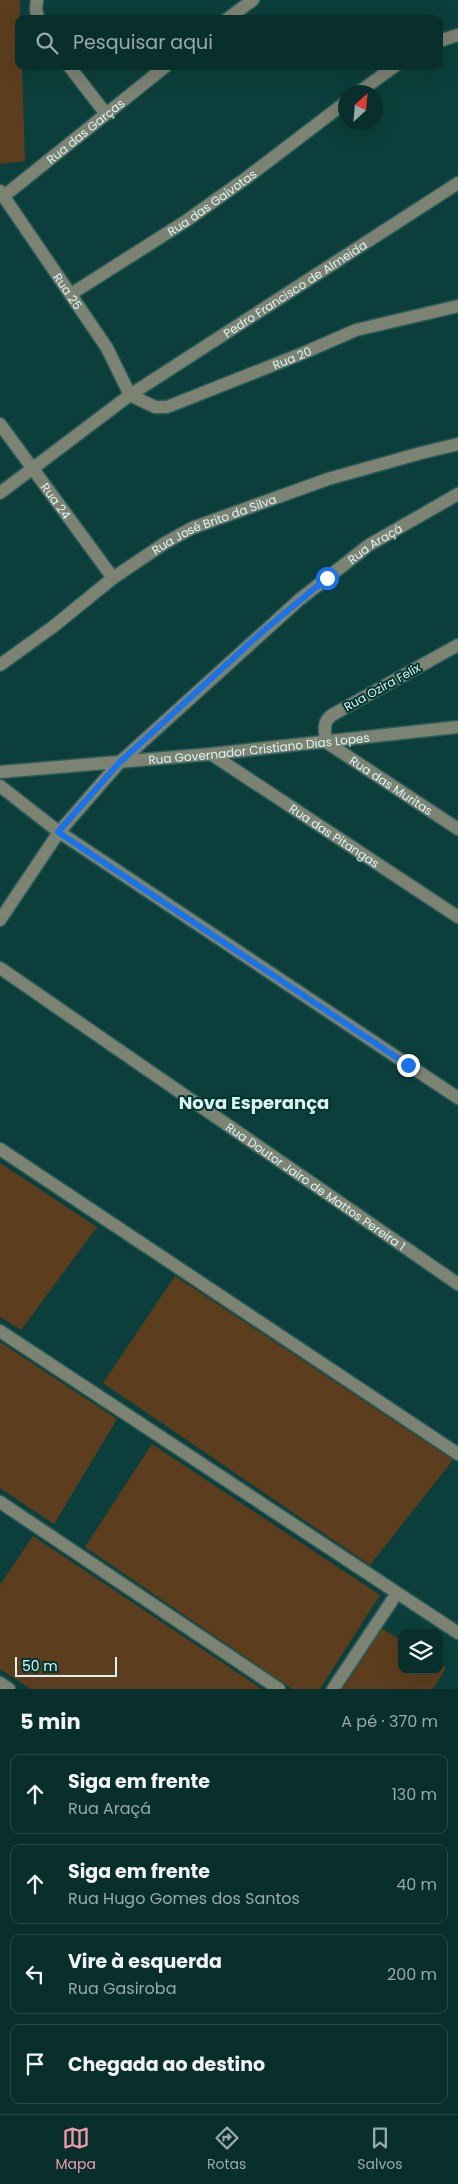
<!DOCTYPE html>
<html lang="pt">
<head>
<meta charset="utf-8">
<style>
  body { margin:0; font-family:Poppins,sans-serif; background:#123734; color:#f1f3f6 }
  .controls { position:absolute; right:15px; bottom:15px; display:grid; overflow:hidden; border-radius:10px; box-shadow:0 5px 20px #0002 }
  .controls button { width:45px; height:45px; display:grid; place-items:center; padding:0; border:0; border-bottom:1px solid #294a48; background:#092f2c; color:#f1f3f6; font:25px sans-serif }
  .compass { position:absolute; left:338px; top:85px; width:45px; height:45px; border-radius:50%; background:#092f2c; box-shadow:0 5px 20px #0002; rotate:26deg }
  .scale { position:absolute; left:15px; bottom:12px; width:102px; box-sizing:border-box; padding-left:5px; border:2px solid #daf3f0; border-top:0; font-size:14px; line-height:18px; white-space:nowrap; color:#daf3f0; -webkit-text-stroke:4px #003531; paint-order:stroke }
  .stop { position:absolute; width:15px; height:15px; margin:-11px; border:4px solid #1a73e8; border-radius:50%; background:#fff }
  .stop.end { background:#1a73e8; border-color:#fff; box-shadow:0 1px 5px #0008 }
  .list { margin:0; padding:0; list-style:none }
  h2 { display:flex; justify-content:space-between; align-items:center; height:65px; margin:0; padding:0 20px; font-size:21px }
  h2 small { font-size:16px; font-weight:400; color:#99a9a9 }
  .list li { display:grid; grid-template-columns:32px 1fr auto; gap:15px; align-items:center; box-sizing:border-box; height:80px; margin:0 10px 10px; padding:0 10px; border:1px solid #294a48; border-radius:10px }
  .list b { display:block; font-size:19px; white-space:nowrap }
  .list p { margin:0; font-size:16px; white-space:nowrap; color:#99a9a9 }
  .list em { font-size:16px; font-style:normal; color:#99a9a9 }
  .icon { flex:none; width:28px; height:28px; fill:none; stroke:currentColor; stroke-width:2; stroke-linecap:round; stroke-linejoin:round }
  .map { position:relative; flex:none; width:458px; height:1689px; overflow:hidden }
  .search { position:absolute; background:#092f2c; box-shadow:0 5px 20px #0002; left:15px; right:15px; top:15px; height:55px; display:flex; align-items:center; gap:12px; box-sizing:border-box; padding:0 18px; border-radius:10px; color:#99a9a9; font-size:19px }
  .sheet { height:425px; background:#092f2c }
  nav { display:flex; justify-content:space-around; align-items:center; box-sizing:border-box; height:70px; border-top:1px solid #294a48; background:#092f2c; font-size:14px; color:#99a9a9 }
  nav a { display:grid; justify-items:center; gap:2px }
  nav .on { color:#f39aac }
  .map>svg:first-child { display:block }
  .green { fill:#5c3e1e }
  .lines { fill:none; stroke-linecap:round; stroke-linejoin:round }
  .minor-casing { stroke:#2d5c58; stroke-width:15 }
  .minor { stroke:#7c8373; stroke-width:12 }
  .route { stroke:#1a73e8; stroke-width:6 }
  .labels { text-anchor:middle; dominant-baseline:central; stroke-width:4; stroke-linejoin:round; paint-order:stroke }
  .street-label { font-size:12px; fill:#daf3f0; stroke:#003531 }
  .district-label { font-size:18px; font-weight:bold; fill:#daf3f0; stroke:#003531 }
</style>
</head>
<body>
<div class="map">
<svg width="458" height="1689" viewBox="0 0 458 1689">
  <rect width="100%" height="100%" fill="#0c3f3b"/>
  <path class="green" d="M0 0H20L19 66H22L25 161 0 164Z
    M0 1163 97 1227 21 1330 0 1317Z
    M175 1276 453 1460 370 1565 103 1383Z
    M0 1342 117 1419 54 1524 0 1488Z
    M152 1444 380 1595 320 1689H292L85 1547Z
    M33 1536 262 1689H31L0 1669V1585Z
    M379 1627 402 1641V1670H439V1664L446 1668 433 1689H336Z"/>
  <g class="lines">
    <g class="minor-casing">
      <g id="minor">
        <path d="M37 0 36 9 38 19"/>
        <path d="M227 19 253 0"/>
        <path d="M439 41 458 35"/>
        <path d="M69 66 106 114"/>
        <path d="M359 92 395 66"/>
        <path id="s1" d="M0 191 107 348 130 395"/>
        <path id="s2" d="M4 196 166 66"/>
        <path id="s3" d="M71 294 186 221 245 179 346 102"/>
        <path id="s4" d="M130 395 155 407H167L301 354 356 330 458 306"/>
        <path id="s5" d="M0 424 113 578"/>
        <path id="s6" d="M0 493 130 395 458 183"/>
        <path id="s7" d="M458 645 332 715C322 722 325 731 326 742L458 829"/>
        <path id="s8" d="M0 665 54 626 113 578 165 543 192 528 328 479 421 453 458 444"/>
        <path id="s9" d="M211 754 458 917"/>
        <path id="s10" d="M0 772 211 754 458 727"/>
        <path d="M0 786 59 832 458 1098"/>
        <path id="s11" d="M0 920 59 832 119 763 299 600 369 545 458 494"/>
        <path id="s12" d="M0 968 458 1284"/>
        <path d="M0 1149 458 1454"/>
        <path d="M0 1331 458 1633"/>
        <path d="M0 1502 279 1689"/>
        <path d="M0 1683 9 1689"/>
        <path d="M333 1689 397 1593"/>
      </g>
    </g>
    <use href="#minor" class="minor"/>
  </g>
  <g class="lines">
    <path class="route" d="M327 578 262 632 119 763 58 832 408 1065"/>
  </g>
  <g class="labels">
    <g class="street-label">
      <text stroke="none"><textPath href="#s2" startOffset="104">Rua das Garças</textPath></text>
      <text stroke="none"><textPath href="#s3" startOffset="168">Rua das Gaivotas</textPath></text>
      <text stroke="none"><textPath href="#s6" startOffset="359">Pedro Francisco de Almeida</textPath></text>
      <text stroke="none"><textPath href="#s1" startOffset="121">Rua 25</textPath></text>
      <text stroke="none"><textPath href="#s4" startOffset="174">Rua 20</textPath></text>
      <text stroke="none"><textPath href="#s5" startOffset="95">Rua 24</textPath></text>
      <text stroke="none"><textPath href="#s8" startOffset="258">Rua José Brito da Silva</textPath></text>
      <text stroke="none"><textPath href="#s11" startOffset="535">Rua Araçá</textPath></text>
      <text transform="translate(382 687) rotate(-29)">Rua Ozira Felix</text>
      <text stroke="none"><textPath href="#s10" startOffset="260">Rua Governador Cristiano Dias Lopes</textPath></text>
      <text stroke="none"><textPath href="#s7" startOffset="252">Rua das Muritas</textPath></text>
      <text stroke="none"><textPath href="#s9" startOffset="148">Rua das Pitangas</textPath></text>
      <text stroke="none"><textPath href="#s12" startOffset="384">Rua Doutor Jairo de Mattos Pereira 1</textPath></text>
    </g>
    <g class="district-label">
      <text x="254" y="1102">Nova Esperança</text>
    </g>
  </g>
</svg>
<div class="controls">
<button><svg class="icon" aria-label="layers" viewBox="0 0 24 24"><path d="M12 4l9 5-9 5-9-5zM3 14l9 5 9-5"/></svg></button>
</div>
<svg class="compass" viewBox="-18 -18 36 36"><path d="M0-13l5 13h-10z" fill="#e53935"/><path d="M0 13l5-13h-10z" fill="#99a9a9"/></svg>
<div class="scale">50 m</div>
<div class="stop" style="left:327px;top:578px"></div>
<div class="stop end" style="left:408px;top:1065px"></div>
<div class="search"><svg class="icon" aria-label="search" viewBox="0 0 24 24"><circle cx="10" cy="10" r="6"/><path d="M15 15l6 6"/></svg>Pesquisar aqui</div>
</div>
<section class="sheet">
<h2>5 min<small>A pé · 370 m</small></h2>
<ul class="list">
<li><svg class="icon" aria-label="ahead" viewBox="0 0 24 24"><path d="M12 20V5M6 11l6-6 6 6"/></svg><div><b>Siga em frente</b><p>Rua Araçá</p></div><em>130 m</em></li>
<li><svg class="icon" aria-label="ahead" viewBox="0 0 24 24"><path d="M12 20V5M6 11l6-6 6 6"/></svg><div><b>Siga em frente</b><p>Rua Hugo Gomes dos Santos</p></div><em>40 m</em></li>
<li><svg class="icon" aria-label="left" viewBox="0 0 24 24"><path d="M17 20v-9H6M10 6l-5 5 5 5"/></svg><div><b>Vire à esquerda</b><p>Rua Gasiroba</p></div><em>200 m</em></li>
<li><svg class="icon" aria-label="arrive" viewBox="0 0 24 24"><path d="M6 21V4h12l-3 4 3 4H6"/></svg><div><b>Chegada ao destino</b></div></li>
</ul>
</section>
<nav>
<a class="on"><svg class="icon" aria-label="map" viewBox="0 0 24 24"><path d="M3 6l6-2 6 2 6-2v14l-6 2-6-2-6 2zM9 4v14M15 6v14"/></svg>Mapa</a>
<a><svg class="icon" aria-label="directions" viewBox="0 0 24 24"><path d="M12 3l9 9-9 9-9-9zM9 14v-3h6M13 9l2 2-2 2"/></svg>Rotas</a>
<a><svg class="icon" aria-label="saved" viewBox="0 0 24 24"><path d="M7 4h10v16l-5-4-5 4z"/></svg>Salvos</a>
</nav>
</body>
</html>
